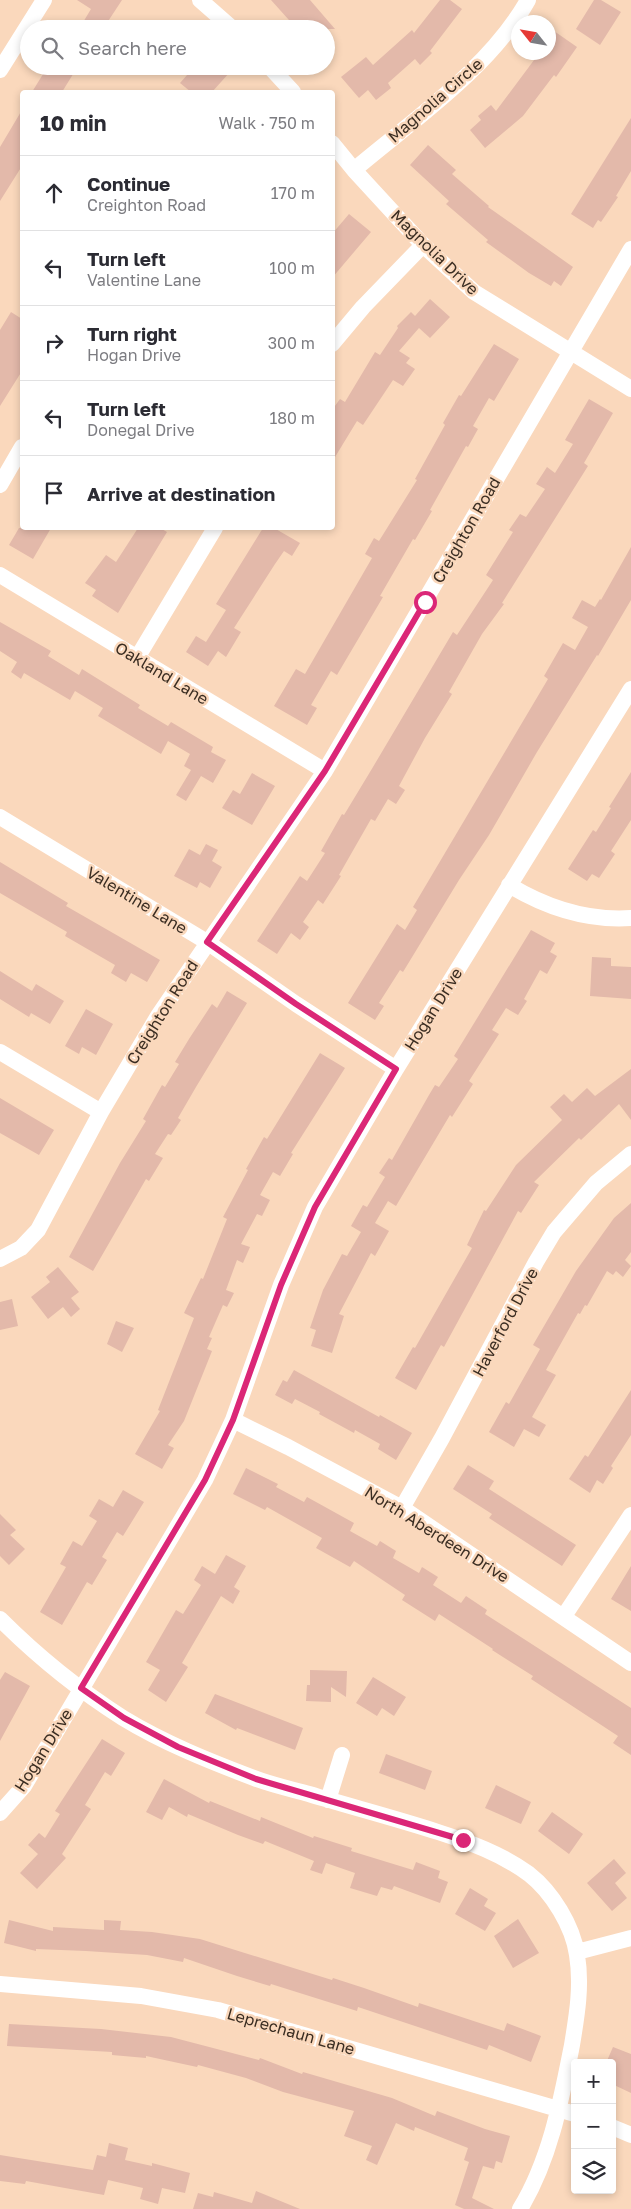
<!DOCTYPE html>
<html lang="en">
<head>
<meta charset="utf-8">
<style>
  body { margin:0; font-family:"Golos Text",sans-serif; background:#f2f2f3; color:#2b2b33 }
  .controls { position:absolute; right:15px; bottom:15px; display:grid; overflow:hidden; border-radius:5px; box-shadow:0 2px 8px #0003 }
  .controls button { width:45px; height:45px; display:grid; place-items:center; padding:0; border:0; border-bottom:1px solid #e1e1e2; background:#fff; color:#2b2b33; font:25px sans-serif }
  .compass { position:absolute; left:511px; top:15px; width:45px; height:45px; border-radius:50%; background:#fff; box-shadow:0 2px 8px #0003; rotate:301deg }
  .stop { position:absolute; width:15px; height:15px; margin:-11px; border:4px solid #db2777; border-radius:50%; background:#fff }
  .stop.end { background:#db2777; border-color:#fff; box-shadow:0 1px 5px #0008 }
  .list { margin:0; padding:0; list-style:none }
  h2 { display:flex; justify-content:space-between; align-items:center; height:65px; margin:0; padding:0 20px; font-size:21px }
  h2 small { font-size:16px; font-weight:400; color:#7c7c81 }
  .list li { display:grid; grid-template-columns:32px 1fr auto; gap:15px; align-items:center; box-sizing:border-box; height:75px; padding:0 20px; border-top:1px solid #e1e1e2 }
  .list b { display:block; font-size:19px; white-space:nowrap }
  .list p { margin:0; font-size:16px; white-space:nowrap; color:#7c7c81 }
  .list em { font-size:16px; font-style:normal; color:#7c7c81 }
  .icon { flex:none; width:28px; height:28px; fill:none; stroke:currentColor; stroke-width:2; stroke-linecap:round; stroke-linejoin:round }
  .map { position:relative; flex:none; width:631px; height:2209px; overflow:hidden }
  .search { position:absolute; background:#fff; box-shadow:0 2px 8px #0003; left:20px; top:20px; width:315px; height:55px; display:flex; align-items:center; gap:12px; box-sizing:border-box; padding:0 18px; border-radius:28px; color:#7c7c81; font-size:19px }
  .panel { position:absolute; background:#fff; box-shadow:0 2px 8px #0003; left:20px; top:90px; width:315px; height:440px; border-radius:5px }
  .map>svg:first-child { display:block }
  .building { fill:#e3b9aa }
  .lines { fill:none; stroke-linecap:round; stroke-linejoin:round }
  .street { stroke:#fff; stroke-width:16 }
  .route { stroke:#db2777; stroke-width:6 }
  .labels { text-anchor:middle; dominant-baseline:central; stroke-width:5; stroke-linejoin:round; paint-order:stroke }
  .street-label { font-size:16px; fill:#3a2d22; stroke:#fad8bc }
</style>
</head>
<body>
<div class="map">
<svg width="631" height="2209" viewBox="0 0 631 2209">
  <rect width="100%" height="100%" fill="#fad8bc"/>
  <path class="building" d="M77 0H122L103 29H79L91 9Z
    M271 0H310L335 29H297Z
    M440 0H450L462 9 430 51 432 53 420 65 415 59 388 83 391 88 376 100 368 90 359 98 341 77 366 57 373 65 412 30 414 33Z
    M594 0H601L621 12 600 45 576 29Z
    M554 31 577 47 556 77 554 75 523 116 485 148 470 130 481 120 478 116 491 105 496 111 540 52H548V40Z
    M48 66H68L75 71 62 92H32Z
    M195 66H224L230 72 212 92H191L180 83Z
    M22 110V166L0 201V147Z
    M631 118V171L616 196 618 197 601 222 598 220 593 228 571 214Z
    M428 145 456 170 452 174 489 206 488 207 573 267 561 286 554 281 551 286 529 273 486 242 488 240 446 204 449 201 410 165Z
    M349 214 371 232 332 278V234Z
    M430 299 450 317 430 338 419 328 399 351 410 358 406 363 415 369 403 386 393 380 363 425 357 421 332 462V410L340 399 345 402 375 352 380 355 398 328 397 326 411 312 415 316Z
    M11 312 22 319V371L0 406V330Z
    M494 344 519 359 494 401 489 398 473 426 478 429 468 447 466 446 430 510 432 511 415 540 413 539 380 596 383 597 337 675 331 671 311 705 317 708 307 725 274 706 296 669 305 674 372 558 365 554 374 538 379 541 417 480 415 479 445 425 443 423 459 395 461 396Z
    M589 399 613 413 584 463 588 466 502 603 504 604 482 634 449 692 452 694 425 738 399 786 405 790 396 804 388 799 375 821 371 819 339 875 341 876 323 904 318 900 303 922 309 927 300 940 291 933 277 954 257 941 300 876 307 881 325 853 321 851 342 814 344 815 373 767 453 632 457 635 493 580 486 575 513 532 509 530 520 514 526 517 545 489 536 484 547 467 555 473 573 444 565 440Z
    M19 528H51L33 559 9 545Z
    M138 528H160L167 532 118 613 92 596 96 590 85 583 106 555 116 562Z
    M263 528H274L300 543 292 556 284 551 275 564 234 628 241 632 226 657 218 651 208 666 186 652 196 636 206 642 226 610 216 604Z
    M631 547V600L598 656 597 655 537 752 489 835 459 880 403 972 400 970 379 1003 384 1006 375 1020 348 1003 397 924 405 930 417 910 413 907 548 679 544 676 563 643 575 650 588 627 572 618 582 600 595 607 600 599 601 600Z
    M0 622 51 651 48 656 79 675 82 669 140 705 138 708 168 726 171 722 213 747 211 752 226 760 213 783 201 776 186 801 176 795 191 770 184 766 190 754 168 741 161 754 98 716 103 708 75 691 70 700 24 673 21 679 11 672 17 662 0 651Z
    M631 772V820L611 851 615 854 599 878 592 874 587 881 568 869 593 830 596 832 611 808 609 807Z
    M252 773 275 786 252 825 222 808 233 790 240 794Z
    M206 844 218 850 212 861 222 867 210 888 200 882 197 888 174 876 189 849 200 855Z
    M0 862 68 903 66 906 160 960 147 982 131 973 126 982 111 973 115 965 65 936 67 932 0 893Z
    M531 930 555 943 550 952 557 956 547 974 540 970 524 999 527 1001 518 1015 506 1008 492 1030 499 1034 469 1081 473 1084 452 1117 450 1115 396 1206 388 1201 375 1223 389 1231 375 1256 371 1253 339 1314 344 1316 332 1353 311 1346 316 1330 310 1328 323 1290 342 1254 347 1256 361 1232 351 1226 363 1205 367 1207 385 1177 379 1173 389 1158 392 1160 429 1095 435 1085 439 1087 458 1059 454 1056Z
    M592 957 611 958V966L631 967V999L590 996Z
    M0 971 32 991 36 984 64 1001 50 1024 31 1013 29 1017 0 999Z
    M227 991 247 1003 196 1087 178 1118 181 1120 171 1135 168 1134 155 1154 163 1158 149 1181 146 1179 93 1271 69 1257 120 1163 146 1121 143 1119 162 1085 165 1087 179 1064 175 1062 189 1039 212 1004 217 1008Z
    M86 1009 113 1024 96 1055 82 1047 79 1054 65 1046Z
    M320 1053 345 1068 291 1153 293 1154 280 1176 273 1172 260 1195 270 1200 262 1216 257 1214 241 1244 250 1247 243 1263 237 1260 226 1290 234 1293 227 1307 223 1305 209 1337 212 1338 207 1349 212 1351 184 1421 168 1445 174 1448 162 1469 135 1454 160 1411 158 1410 194 1318 184 1313 201 1278 203 1279 227 1219 223 1217 248 1170 246 1169 264 1137 267 1139Z
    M631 1069V1120L619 1104 581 1140 579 1138 534 1182 539 1185 521 1213 518 1211 444 1347 441 1345 416 1390 395 1378 413 1347 415 1348 472 1248 467 1245 484 1210 486 1211 516 1165 562 1120 550 1107 564 1094 572 1102 587 1088 595 1096Z
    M0 1098 54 1130 39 1155 0 1133Z
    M631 1203V1252L625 1260 631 1266 623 1277 616 1271 613 1275 607 1271 587 1306 585 1305 580 1314 578 1313 546 1370 556 1375 532 1417 546 1425 539 1437 524 1429 514 1447 489 1432 506 1402 509 1404 540 1349 533 1345 576 1271 614 1218Z
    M58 1267 79 1292 71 1298 80 1309 71 1317 63 1307 48 1319 31 1297 50 1282 46 1277Z
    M12 1299 18 1326 0 1330V1302Z
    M116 1321 134 1328 122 1352 107 1344Z
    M294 1370 379 1417 380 1415 412 1433 396 1460 378 1449 380 1444 355 1430 354 1433 319 1414 320 1412 295 1399 292 1404 275 1395 283 1380 287 1382Z
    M631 1390V1435L611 1466 613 1468 603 1484 597 1480 590 1493 569 1479 585 1455 588 1457Z
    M468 1465 494 1481 489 1489 576 1545 562 1566 489 1518 492 1514 453 1489Z
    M246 1468 278 1484 276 1487 304 1502 307 1497 354 1523 350 1531 377 1546 380 1541 396 1551 393 1558 419 1573 422 1567 438 1577 433 1585 461 1603 466 1596 487 1610 485 1614 631 1708V1755L613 1743 618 1736 531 1679 533 1676 492 1650 493 1649 439 1614 435 1621 402 1600 405 1595 354 1561 350 1567 316 1548 322 1538 267 1507 265 1510 233 1494Z
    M123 1490 144 1502 123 1536 117 1532 102 1557 107 1560 92 1585 87 1582 62 1625 40 1612 66 1567 60 1564 73 1541 82 1546 97 1521 89 1516 99 1499 113 1507Z
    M0 1514 16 1530 10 1535 25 1549 9 1565 0 1556Z
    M226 1555 246 1566 234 1587 240 1591 233 1604 221 1596 182 1663 188 1667 166 1702 148 1690 160 1670 146 1662 176 1610 183 1614 201 1585 194 1580 202 1566 215 1574Z
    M631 1566V1611L611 1599Z
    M310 1670 347 1671 346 1697 331 1687V1702L306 1701 307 1685H310Z
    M5 1672 30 1686 0 1741V1680Z
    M373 1677 406 1697 394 1716 382 1708 377 1716 356 1703Z
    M215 1694 303 1728 295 1750 237 1728 236 1730 205 1713Z
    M102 1739 125 1753 111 1776 105 1772 85 1805 91 1809 62 1854 66 1858 37 1889 20 1873 38 1854 28 1845 39 1833 45 1838 60 1814 55 1811Z
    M386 1754 432 1771 425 1790 379 1773Z
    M164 1779 209 1803 210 1801 260 1821 261 1817 313 1838 314 1836 352 1848 351 1851 413 1870 416 1862 440 1871 438 1878 448 1882 440 1903 394 1886 392 1890 381 1887 377 1896 350 1888 355 1873 326 1863 322 1874 310 1870 314 1861 265 1841 263 1844 238 1835 188 1814 187 1817 169 1807 162 1820 146 1812Z
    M496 1785 531 1802 521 1824 485 1808Z
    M552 1812 583 1834 569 1854 538 1831Z
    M614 1859 626 1873 615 1883 627 1898 612 1911 587 1883Z
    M470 1888 488 1899 484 1906 496 1913 485 1931 455 1914Z
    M518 1919 539 1953 513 1968 494 1936Z
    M9 1920 53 1931V1927L104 1930V1920L121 1921 120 1930 152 1932 200 1939 332 1980 333 1978 364 1988 418 2007 419 2003 504 2031 507 2023 541 2036 531 2062 489 2045 487 2050 358 2007 357 2011 271 1984 270 1986 237 1976 184 1958 183 1962 147 1955 86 1951 36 1949V1951L4 1943Z
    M9 2024 101 2029 171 2037 259 2060 260 2058 302 2074 303 2072 392 2098 435 2116 437 2111 485 2129 510 2136 502 2163 496 2161 494 2169 483 2166 472 2198 494 2209H464L455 2205 469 2162 464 2160 468 2148 415 2127 414 2131 396 2123 377 2165 366 2160 372 2146 344 2136 354 2111 283 2092 246 2078 198 2065 197 2067 146 2056V2058L112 2055V2052L7 2046Z
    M613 2047 631 2054V2093L612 2084V2063H606Z
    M109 2143 128 2148 125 2160 152 2166V2163L190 2173 185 2193 162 2188 158 2204 140 2199 143 2188 108 2180 104 2195 26 2181 25 2184 0 2181V2155L93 2170 97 2155 106 2157Z
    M256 2191 300 2209H193L198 2193 213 2197 214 2192 252 2203Z"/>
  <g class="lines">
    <path class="street" d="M200 0 233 29
      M269 66 293 92
      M0 70 44 0
      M332 143 354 170 423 245 474 292 631 389
      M354 170C413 120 490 68 528 0
      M332 344 363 307 423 245
      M0 485 22 447
      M0 575 325 771
      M137 658 215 528
      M0 817 207 942 296 1004 396 1069
      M509 885C547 908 586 921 631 918
      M0 1052 101 1112
      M0 1259 21 1248 38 1230 101 1112 158 1016 325 771 631 249
      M233 1420 288 1447 402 1508 631 1663
      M402 1508 442 1438 536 1262 554 1232 596 1183 631 1154
      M564 1616 631 1515
      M0 1619C37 1656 79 1690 123 1718 164 1743 209 1761 254 1778 272 1785 291 1789 309 1794 352 1807 395 1818 438 1832 469 1842 502 1854 529 1874 552 1892 573 1926 577 1955 582 1985 577 2015 572 2045 561 2101 550 2160 520 2209
      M328 1800 342 1755
      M0 1813 24 1786 205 1480 233 1420 281 1285 315 1207 396 1069 631 689
      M577 1952 631 1938
      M0 1984 141 1996 218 2010 575 2114
      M612 2127 631 2135"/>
  </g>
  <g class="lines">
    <path class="route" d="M425 602 325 771 207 942 296 1004 396 1069 315 1207 281 1285 233 1420 205 1480 81 1688 124 1718 178 1747 256 1779 463 1840"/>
  </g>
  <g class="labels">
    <g class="street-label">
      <text transform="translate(435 100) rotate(-41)">Magnolia Circle</text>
      <text transform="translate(435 252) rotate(44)">Magnolia Drive</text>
      <text transform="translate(466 530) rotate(-60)">Creighton Road</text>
      <text transform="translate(162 673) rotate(31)">Oakland Lane</text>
      <text transform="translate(137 900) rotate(31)">Valentine Lane</text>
      <text transform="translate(433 1009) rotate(-58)">Hogan Drive</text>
      <text transform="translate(162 1012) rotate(-58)">Creighton Road</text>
      <text transform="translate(505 1322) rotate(-62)">Haverford Drive</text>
      <text transform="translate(437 1534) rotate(32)">North Aberdeen Drive</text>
      <text transform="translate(43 1750) rotate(-58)">Hogan Drive</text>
      <text transform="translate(291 2031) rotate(16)">Leprechaun Lane</text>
    </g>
  </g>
</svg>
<div class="controls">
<button>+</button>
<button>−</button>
<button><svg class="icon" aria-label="layers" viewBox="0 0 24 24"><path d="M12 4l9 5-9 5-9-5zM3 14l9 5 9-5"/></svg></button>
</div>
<svg class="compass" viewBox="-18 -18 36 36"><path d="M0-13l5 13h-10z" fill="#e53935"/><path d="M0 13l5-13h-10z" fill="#7c7c81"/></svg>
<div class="stop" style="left:425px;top:602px"></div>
<div class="stop end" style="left:463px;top:1840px"></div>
<div class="search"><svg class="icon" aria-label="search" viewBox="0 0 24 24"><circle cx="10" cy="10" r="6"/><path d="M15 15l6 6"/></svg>Search here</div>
<section class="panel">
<h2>10 min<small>Walk · 750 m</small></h2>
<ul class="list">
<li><svg class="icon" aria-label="ahead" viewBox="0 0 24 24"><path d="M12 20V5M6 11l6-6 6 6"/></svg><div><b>Continue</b><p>Creighton Road</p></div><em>170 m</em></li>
<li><svg class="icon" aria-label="left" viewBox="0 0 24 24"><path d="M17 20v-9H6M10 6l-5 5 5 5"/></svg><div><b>Turn left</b><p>Valentine Lane</p></div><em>100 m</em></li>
<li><svg class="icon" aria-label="right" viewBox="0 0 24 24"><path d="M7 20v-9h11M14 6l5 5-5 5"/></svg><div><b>Turn right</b><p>Hogan Drive</p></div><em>300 m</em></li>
<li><svg class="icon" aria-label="left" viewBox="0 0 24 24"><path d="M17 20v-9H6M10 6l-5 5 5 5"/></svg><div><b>Turn left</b><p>Donegal Drive</p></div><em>180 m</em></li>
<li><svg class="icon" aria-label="arrive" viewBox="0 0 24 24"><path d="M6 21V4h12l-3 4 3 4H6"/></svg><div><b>Arrive at destination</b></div></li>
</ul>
</section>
</div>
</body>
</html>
